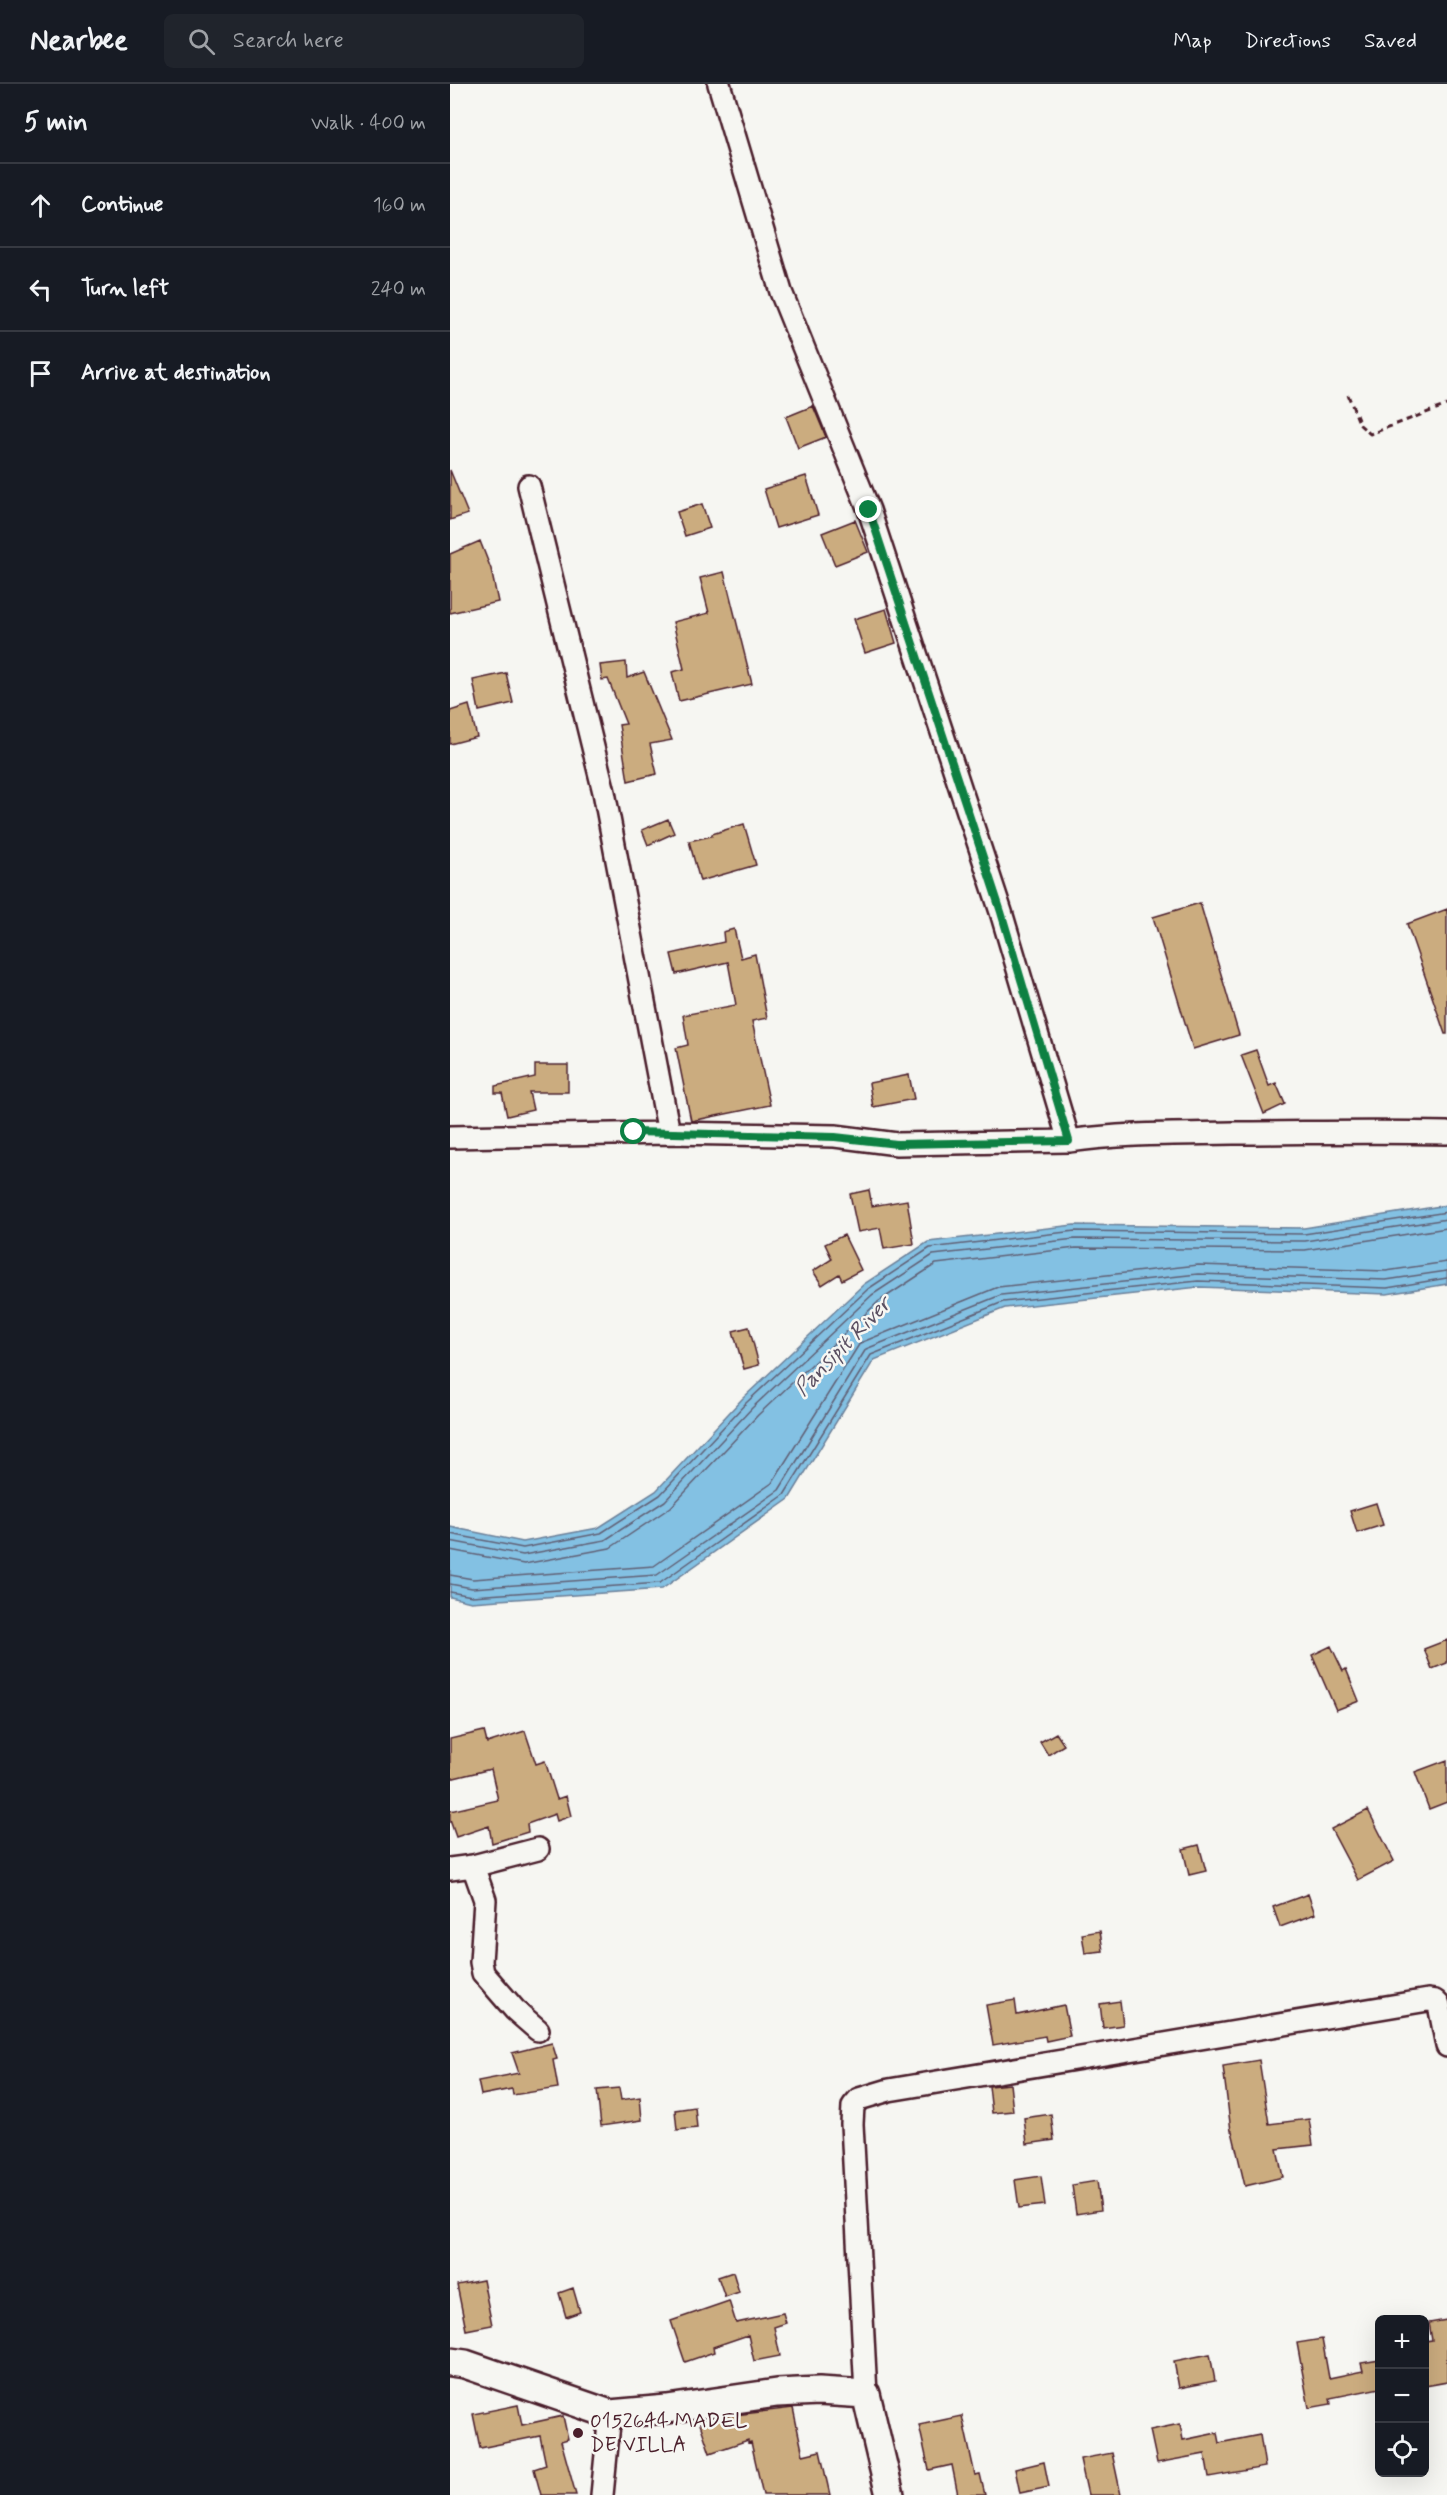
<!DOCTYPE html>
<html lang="en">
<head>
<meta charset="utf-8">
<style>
  body { margin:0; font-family:Mynerve,sans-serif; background:#20242c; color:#f1f3f6 }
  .controls { position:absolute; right:18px; bottom:18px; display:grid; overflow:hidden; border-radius:9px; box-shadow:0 6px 24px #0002 }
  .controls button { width:54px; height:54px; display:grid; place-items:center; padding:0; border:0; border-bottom:2px solid #363941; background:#171b24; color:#f1f3f6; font:30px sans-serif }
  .stop { position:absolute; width:18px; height:18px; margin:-14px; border:4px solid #0b8043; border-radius:50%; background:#fff }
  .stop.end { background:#0b8043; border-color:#fff; box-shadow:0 2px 6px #0008 }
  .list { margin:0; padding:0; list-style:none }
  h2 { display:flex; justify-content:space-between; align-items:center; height:78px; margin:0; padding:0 24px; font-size:26px }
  h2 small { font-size:20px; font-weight:400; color:#9ea1a6 }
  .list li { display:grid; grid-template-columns:39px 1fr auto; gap:18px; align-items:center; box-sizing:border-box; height:84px; padding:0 24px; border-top:2px solid #363941 }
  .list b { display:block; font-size:22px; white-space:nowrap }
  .list em { font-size:20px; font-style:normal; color:#9ea1a6 }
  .icon { flex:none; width:33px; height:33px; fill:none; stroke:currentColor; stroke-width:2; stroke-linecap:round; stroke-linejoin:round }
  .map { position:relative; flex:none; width:997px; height:2411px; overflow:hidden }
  header { display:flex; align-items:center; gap:36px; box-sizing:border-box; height:84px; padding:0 30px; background:#171b24; border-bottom:2px solid #363941 }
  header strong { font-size:28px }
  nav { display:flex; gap:33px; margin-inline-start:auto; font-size:21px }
  .search { width:420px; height:54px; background:#20242c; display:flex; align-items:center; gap:15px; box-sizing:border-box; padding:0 21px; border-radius:9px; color:#9ea1a6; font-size:22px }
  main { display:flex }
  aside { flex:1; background:#171b24 }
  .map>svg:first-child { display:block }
  .water { fill:#83c1e3; stroke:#6c8099; stroke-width:1.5 }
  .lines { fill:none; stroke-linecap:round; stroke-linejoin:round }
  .shore { stroke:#616075; stroke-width:1.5 }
  .building { fill:#cbac7f; stroke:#4a1f2b; stroke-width:1.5 }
  .minor-casing { stroke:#4a1f2b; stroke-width:26 }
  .tertiary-casing { stroke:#4a1f2b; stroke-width:32 }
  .path { stroke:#4a1f2b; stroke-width:3; stroke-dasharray:6 4.5; stroke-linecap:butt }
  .minor { stroke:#f6f6f2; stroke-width:21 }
  .tertiary { stroke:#f6f6f2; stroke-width:27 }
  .route { stroke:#0b8043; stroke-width:8 }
  .poi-dot { fill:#4a1f2b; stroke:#f6f6f2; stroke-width:2 }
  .labels { text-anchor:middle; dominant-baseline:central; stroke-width:5; stroke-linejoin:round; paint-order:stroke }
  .poi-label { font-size:21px; fill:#4a1f2b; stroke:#f6f6f2; text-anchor:start }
  .water-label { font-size:22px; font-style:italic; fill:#5b5062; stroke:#f6f6f2 }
</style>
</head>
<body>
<header>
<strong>Nearbee</strong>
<div class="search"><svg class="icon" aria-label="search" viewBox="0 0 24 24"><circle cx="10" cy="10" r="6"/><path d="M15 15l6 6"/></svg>Search here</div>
<nav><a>Map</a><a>Directions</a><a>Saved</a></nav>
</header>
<main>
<aside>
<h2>5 min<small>Walk · 400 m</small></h2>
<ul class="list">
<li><svg class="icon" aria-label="ahead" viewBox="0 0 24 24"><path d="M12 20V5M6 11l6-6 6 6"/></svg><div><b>Continue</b></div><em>160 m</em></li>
<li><svg class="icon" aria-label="left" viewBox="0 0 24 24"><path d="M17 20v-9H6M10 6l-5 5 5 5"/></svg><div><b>Turn left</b></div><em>240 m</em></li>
<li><svg class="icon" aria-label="arrive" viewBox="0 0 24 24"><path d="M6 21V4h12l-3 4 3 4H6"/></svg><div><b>Arrive at destination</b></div></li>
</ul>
</aside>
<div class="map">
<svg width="997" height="2411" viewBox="0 0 997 2411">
  <rect width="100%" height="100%" fill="#f6f6f2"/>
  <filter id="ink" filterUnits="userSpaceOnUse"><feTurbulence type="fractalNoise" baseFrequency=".0167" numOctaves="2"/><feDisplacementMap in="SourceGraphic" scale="12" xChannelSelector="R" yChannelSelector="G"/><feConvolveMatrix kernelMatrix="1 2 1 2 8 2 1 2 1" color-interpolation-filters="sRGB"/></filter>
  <g filter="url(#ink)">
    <path class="water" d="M997 1121V1200L937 1210 749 1203 555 1224 424 1276 339 1415 212 1505 21 1518 0 1513V1443L73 1458 148 1444 206 1407 292 1315 414 1200 478 1158 624 1141 854 1144Z"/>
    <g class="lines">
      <path class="shore" d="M0 1450 73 1464 151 1449 210 1411 296 1319 418 1205 480 1164 625 1147 854 1150 997 1128
        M0 1457 73 1471 155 1456 215 1417 302 1324 422 1211 483 1171 625 1155 855 1157 997 1135
        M0 1466 74 1480 160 1464 221 1423 308 1331 428 1218 486 1180 626 1164 855 1166 997 1144
        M0 1491 23 1495 204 1482 322 1399 410 1259 548 1203 748 1181 936 1187 997 1178
        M0 1500 22 1504 207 1491 329 1406 416 1265 551 1211 748 1190 936 1196 997 1187
        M0 1508 22 1512 210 1499 334 1411 421 1271 553 1218 748 1197 937 1204 997 1194"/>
    </g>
    <path class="building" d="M363 322 376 353 348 364 336 333Z
      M0 386 18 430 0 436Z
      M356 392 368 431 326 444 314 405Z
      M252 420 260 444 235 452 227 428Z
      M405 436 418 468 385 481 372 449Z
      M30 457 41 485 48 518 0 529V470Z
      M274 488 302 600 229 617 222 588 234 585 223 538 259 529 250 494Z
      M436 525 446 559 415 569 404 535Z
      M176 578 177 594 194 588 222 656 200 660 207 690 178 697 169 641 176 640 158 595 152 596 150 581Z
      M56 589 63 619 29 627 23 596Z
      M19 621 27 653 0 660V627Z
      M218 735 224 749 198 761 192 746Z
      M294 740 306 781 250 797 239 757 262 752V750Z
      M750 819 789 951 743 965 703 833Z
      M997 825V950H995L957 840Z
      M284 845 291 874 305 870 317 934 302 937 320 1021 241 1037 226 964 238 961 233 931 286 921 278 878 226 890 221 870 274 858 273 848Z
      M806 966 819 1002 826 999 835 1020 814 1030 791 971Z
      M85 981H118V1008H79L83 1026 57 1032 52 1009H45V1002L85 993Z
      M459 991 464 1015 423 1023 419 999Z
      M419 1106 422 1122 457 1116 464 1160 434 1165 430 1144 408 1148 400 1110Z
      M394 1151 411 1186 392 1196 389 1190 372 1201 363 1187 382 1175 375 1160Z
      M299 1243 309 1281 294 1285 283 1247Z
      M926 1419 933 1441 907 1449 900 1427Z
      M997 1556V1579L982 1585 974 1565Z
      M881 1562 893 1587 896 1585 909 1617 886 1626 862 1571Z
      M34 1647 37 1659 75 1647 86 1680 95 1677 107 1715 116 1712 121 1732 107 1737 105 1730 77 1740 78 1748 42 1759 39 1742 6 1753 0 1736V1727L48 1716 41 1685 0 1695V1655Z
      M606 1649 614 1661 598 1671 590 1658Z
      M997 1676V1718L979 1725 965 1688Z
      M918 1726 944 1777 908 1796 881 1745Z
      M749 1761 756 1787 739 1791 733 1765Z
      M858 1810 865 1830 830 1843 823 1823Z
      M650 1847 653 1867 635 1869 632 1850Z
      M565 1916 567 1931 614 1921 620 1952 596 1957 595 1952 543 1961 536 1921Z
      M670 1917 673 1941 653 1944 650 1920Z
      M102 1959 107 1975 103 1976 108 2004 63 2011 62 2005 31 2011 28 1997 69 1989 62 1969Z
      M809 1976 819 2040 859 2035 863 2061 827 2065 833 2093 795 2102 782 2047H781L773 1982Z
      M560 2000 563 2027 542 2029 539 2002Z
      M169 2004 171 2016 190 2013 192 2036 151 2042 147 2006Z
      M245 2023 247 2044 227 2046 225 2026Z
      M601 2030 604 2056 577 2060 574 2034Z
      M591 2092 595 2121 569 2124 565 2096Z
      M647 2097 651 2126 626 2130 622 2101Z
      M283 2188 289 2208 275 2213 268 2193Z
      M33 2196 42 2241 16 2246 7 2201Z
      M123 2204 130 2228 116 2233 109 2209Z
      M279 2217 286 2239 333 2229 336 2239 324 2243 330 2272 304 2277 298 2251 263 2263 264 2268 235 2278 221 2237Z
      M997 2236V2298L975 2302V2257L982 2256 979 2239Z
      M872 2255 879 2294 913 2287 911 2279 930 2276V2304L880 2314 881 2320 859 2324 847 2259Z
      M760 2270 765 2297 729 2304 724 2277Z
      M68 2321 72 2341 113 2332 118 2355 111 2357 126 2411H91L84 2385 96 2381 90 2352 30 2364 23 2330Z
      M343 2324 353 2371 370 2367 380 2411H313L301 2358 298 2359V2356L260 2369 250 2340 268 2333Z
      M512 2332 525 2391 530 2390 535 2411H508L502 2381 479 2386 469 2341Z
      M730 2340 733 2356 767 2349 769 2359 810 2351 815 2383 759 2393 755 2370 707 2379 700 2346Z
      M662 2369 671 2411H638L630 2375Z
      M594 2378 599 2403 570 2409 565 2385Z"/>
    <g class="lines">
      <g class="minor-casing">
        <path id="minor" d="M269 0 331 208 419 426 551 828 619 1057
          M79 402 154 708 219 1049
          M0 1053 219 1049 385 1052 447 1060 619 1057C673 1049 728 1050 783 1049 854 1049 925 1047 997 1049
          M23 1782 88 1765
          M0 1785 23 1782 35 1816 31 1878 33 1889 65 1926 88 1946
          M416 2310 402 2040 403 2022 409 2015 439 2006 978 1916 985 1917 989 1921 997 1962
          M152 2411 160 2330"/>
      </g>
      <g class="tertiary-casing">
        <path id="tertiary" d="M0 2278 15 2280 160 2330 217 2325 327 2309 369 2307 416 2310 440 2411"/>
      </g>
      <path class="path" d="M898 311 910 341 920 350 997 321"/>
      <use href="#minor" class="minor"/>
      <use href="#tertiary" class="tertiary"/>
    </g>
  </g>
  <g class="lines" filter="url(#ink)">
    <path class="route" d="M184 1048 385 1053 447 1060 619 1057 551 828 419 426"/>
  </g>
  <circle class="poi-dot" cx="128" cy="2349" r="6"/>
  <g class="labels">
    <g class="poi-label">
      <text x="140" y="2337">0152644 MADEL<tspan x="140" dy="24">DE VILLA</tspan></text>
    </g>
    <g class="water-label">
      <text transform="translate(393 1263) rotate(-46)">Pansipit River</text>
    </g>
  </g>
</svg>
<div class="controls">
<button>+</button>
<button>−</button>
<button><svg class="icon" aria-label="locate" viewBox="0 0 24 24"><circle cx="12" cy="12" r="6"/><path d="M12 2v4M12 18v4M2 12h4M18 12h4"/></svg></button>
</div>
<div class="stop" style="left:184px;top:1048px"></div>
<div class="stop end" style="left:419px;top:426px"></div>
</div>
</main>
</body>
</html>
